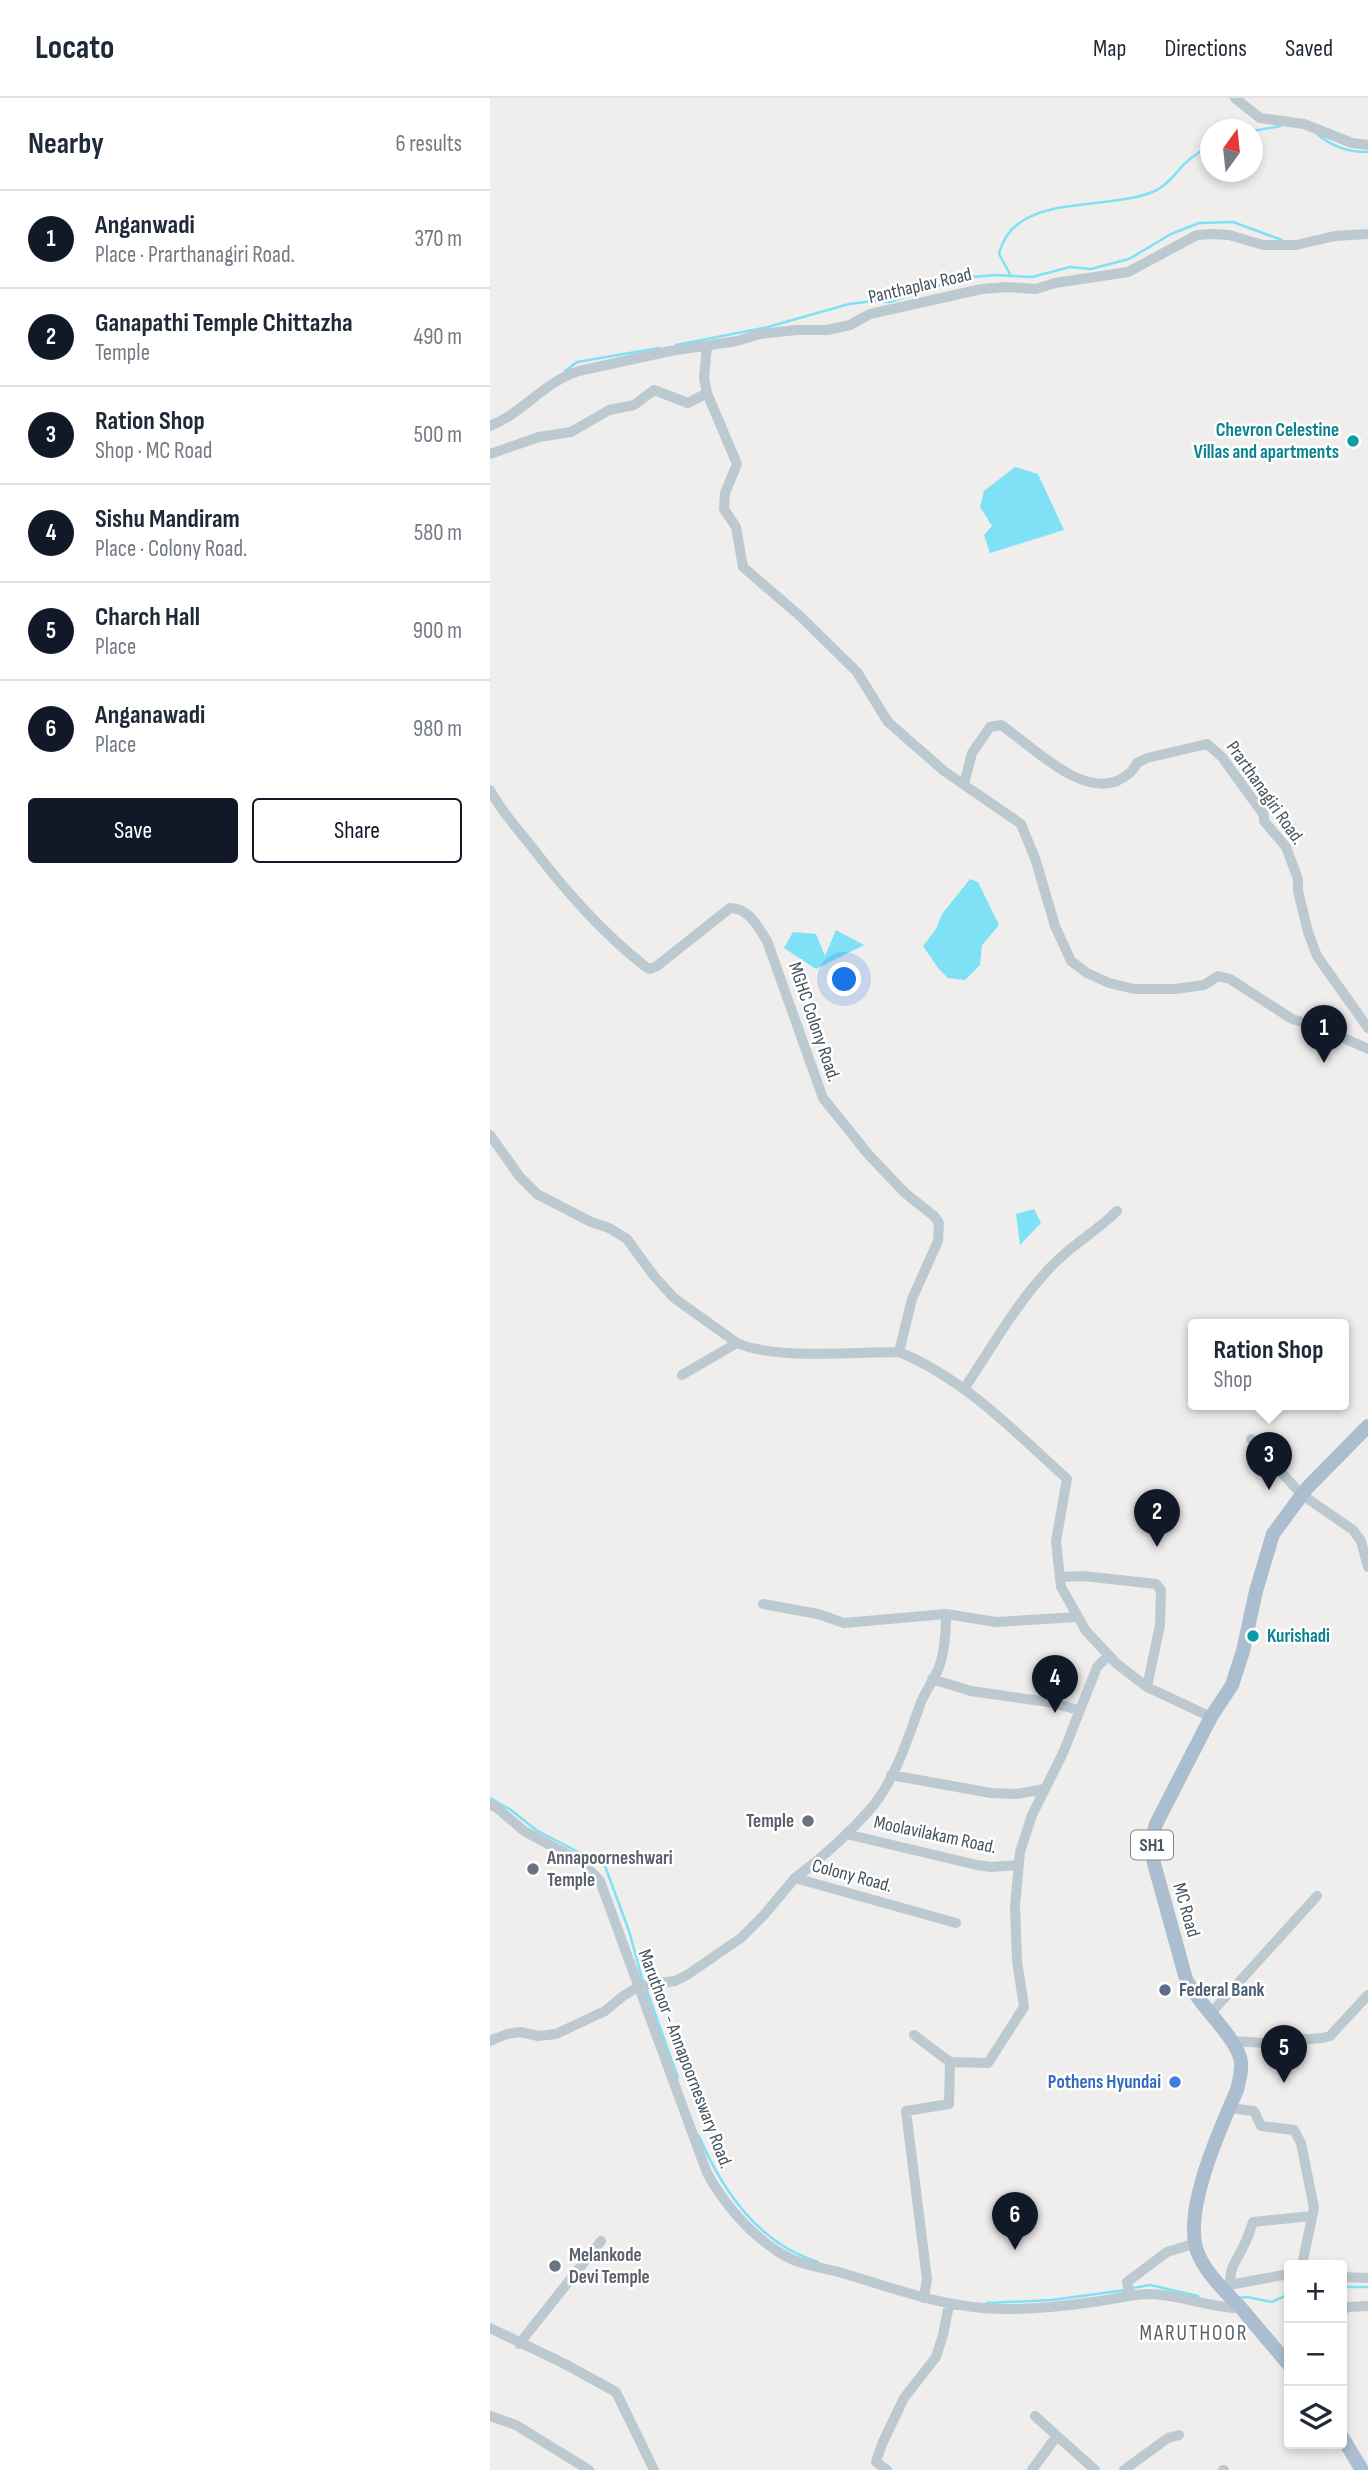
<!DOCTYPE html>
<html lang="en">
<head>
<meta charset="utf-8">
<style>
  body { margin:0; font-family:"Sofia Sans Condensed",sans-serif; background:#f6f6f7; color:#1f2937 }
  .controls { position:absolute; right:21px; bottom:21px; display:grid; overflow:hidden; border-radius:7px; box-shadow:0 4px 10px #0003 }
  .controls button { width:63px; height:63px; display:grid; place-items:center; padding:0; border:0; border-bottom:2px solid #e0e1e3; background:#fff; color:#1f2937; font:35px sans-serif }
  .compass { position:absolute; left:710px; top:21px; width:63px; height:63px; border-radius:50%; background:#fff; box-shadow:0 4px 10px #0003; rotate:15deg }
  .you { position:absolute; left:355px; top:882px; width:24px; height:24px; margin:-18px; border:5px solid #fff; border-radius:50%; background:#1a73e8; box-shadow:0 0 0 10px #1a73e833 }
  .badge { display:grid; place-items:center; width:46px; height:46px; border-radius:50%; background:#111827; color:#fff; font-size:23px; font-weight:700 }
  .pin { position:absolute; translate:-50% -58px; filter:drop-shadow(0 2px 4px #0008) }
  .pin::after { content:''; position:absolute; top:37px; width:24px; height:21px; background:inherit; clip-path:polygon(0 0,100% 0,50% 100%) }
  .popup { position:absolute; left:698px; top:1221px; width:161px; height:91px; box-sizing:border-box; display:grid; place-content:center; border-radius:7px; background:#fff; filter:drop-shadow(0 2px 5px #0005); font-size:23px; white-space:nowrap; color:#747a83 }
  .popup b { font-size:26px; color:#1f2937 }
  .popup::after { content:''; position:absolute; left:50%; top:100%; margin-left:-14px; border:14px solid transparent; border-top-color:#fff }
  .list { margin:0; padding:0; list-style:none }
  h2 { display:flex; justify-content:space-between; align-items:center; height:91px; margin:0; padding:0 28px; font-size:30px }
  h2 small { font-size:23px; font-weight:400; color:#747a83 }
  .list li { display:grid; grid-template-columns:46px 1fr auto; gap:21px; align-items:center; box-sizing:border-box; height:98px; padding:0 28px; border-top:2px solid #e0e1e3 }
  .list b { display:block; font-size:26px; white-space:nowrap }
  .list p { margin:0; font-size:23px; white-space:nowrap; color:#747a83 }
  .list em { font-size:23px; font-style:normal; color:#747a83 }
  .actions { display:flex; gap:14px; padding:21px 28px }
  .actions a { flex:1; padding:16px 0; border:2px solid #111827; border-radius:7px; text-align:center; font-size:24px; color:#111827 }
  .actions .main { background:#111827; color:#fff }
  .icon { flex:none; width:38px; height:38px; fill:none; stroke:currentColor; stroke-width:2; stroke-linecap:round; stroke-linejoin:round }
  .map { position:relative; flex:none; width:878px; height:2372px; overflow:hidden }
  header { display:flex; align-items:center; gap:42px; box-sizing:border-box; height:98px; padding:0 35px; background:#fff; border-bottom:2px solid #e0e1e3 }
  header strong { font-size:33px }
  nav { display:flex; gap:38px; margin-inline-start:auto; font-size:24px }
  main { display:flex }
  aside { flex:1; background:#fff }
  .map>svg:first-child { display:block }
  .water { fill:#7ee1f5 }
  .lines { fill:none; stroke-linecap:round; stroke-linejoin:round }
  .stream { stroke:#7ee1f5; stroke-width:2.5 }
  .minor { stroke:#bcc9d1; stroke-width:10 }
  .major { stroke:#aabecf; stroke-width:14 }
  .culture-dot { fill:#0f9aa8; stroke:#fff; stroke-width:2.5 }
  .worship-dot { fill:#6b7280; stroke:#fff; stroke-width:2.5 }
  .service-dot { fill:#5c6f8a; stroke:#fff; stroke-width:2.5 }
  .shop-dot { fill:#3f7fe0; stroke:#fff; stroke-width:2.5 }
  .labels { text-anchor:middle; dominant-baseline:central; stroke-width:5; stroke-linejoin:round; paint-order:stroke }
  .shield { fill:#fff; stroke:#7c868d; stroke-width:2 }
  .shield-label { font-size:18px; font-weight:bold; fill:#44525c }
  .street-label { font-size:19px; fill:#44525c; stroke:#fff }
  .culture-label { font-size:19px; font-weight:bold; fill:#0d838f; stroke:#fff; text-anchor:end }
  .worship-label { font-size:19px; font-weight:bold; fill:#5b616d; stroke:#fff; text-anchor:start }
  .service-label { font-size:19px; font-weight:bold; fill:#4e5e75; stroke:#fff; text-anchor:start }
  .shop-label { font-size:19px; font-weight:bold; fill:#366cbe; stroke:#fff; text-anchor:end }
  .neighbourhood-label { font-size:21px; letter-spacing:2px; fill:#595e63; stroke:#fff }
</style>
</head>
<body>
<header>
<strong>Locato</strong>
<nav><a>Map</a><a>Directions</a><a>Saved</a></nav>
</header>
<main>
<aside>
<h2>Nearby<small>6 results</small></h2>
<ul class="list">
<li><span class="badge">1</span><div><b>Anganwadi</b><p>Place · Prarthanagiri Road.</p></div><em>370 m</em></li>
<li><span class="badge">2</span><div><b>Ganapathi Temple Chittazha</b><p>Temple</p></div><em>490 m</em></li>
<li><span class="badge">3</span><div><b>Ration Shop</b><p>Shop · MC Road</p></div><em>500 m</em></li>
<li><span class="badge">4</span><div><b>Sishu Mandiram</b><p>Place · Colony Road.</p></div><em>580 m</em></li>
<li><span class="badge">5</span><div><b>Charch Hall</b><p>Place</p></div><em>900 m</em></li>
<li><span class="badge">6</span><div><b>Anganawadi</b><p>Place</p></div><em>980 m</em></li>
</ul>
<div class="actions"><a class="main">Save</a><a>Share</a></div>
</aside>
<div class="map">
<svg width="878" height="2372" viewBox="0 0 878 2372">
  <rect width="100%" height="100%" fill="#f0eded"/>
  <path class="water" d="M525 369 548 376 574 432 500 455 494 437 502 428 490 409 494 393Z
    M480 781 488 784 509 827 492 847 490 867 475 882 458 880 448 870 433 848 446 831 452 816Z
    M346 832 374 847 326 871 294 850 303 834 326 836 335 858Z
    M544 1111 551 1125 530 1147 526 1116Z"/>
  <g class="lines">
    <path class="stream" d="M762 33 791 28
      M827 36C843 49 857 54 878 54
      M521 178 509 156C524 92 619 115 667 92 676 87 681 81 687 74 696 63 708 54 720 48
      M186 247 278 229 359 206 383 203 400 204 471 180 505 177 542 179 580 169 601 171 639 161 681 136 709 125 743 124 792 142
      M75 273 87 264 169 250
      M0 1700 21 1712 46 1732 115 1768 139 1833 153 1884
      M156 1890 188 1980
      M209 2038C232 2092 269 2146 328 2164
      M852 2189H878
      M643 2190 660 2187 708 2198
      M749 2200 757 2199 782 2204 799 2196
      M497 2205 562 2202 636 2192"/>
    <path class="minor" d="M745 0 770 20 814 26 862 45 878 47
      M217 248 214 280 217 295 247 366 235 395 234 411 246 429 253 469 310 518 367 574 398 624 454 673 531 726 546 763 565 828 581 863 597 875 619 885 644 891H685L714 887 728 878 740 881 802 921 829 929 878 951
      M0 328C33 315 55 283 89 273L180 253 247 243 270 236 306 232H337L360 227 380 216 492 191 517 189 546 191 565 185 638 174 707 137 722 136 739 137 773 147H806L845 138 878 136
      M0 356 49 339 81 334 119 312 144 307 164 292 198 305 217 295
      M474 686 482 655 500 629 511 627C541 647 589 698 627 683 636 679 643 674 647 665L657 660 717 646 732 659 774 717V723L796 749 808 781V793L818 834 827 858 878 930
      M0 692C10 711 24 727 38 744 73 790 110 833 156 869L160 871 167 868 240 810C259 810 268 829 277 843L333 1000 378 1056 415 1095 444 1118 449 1125 448 1143 422 1201 409 1254
      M0 1037 30 1079 47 1096 101 1124 119 1130 137 1141 164 1178 184 1200 247 1245C286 1262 364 1254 409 1254 475 1281 525 1334 577 1381L566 1443 571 1489 596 1533 627 1566 657 1589 721 1619
      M192 1277 247 1245
      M474 1291C501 1251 525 1207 558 1172 578 1149 606 1134 627 1113
      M761 1341 811 1396 863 1432 871 1443 878 1469
      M570 1479 593 1478 666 1486 671 1492 670 1527 657 1589
      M273 1506 328 1516 354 1525 456 1516 506 1524 588 1519
      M456 1516C456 1534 455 1557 447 1574 442 1585 434 1595 430 1607 418 1640 406 1679 383 1708 360 1735 333 1759 305 1780L466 1825
      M442 1581 481 1593 558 1604 589 1612
      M401 1677 501 1695 526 1696 555 1691
      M0 1707 6 1709 34 1733 92 1764 110 1783 217 2075C234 2105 257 2133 287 2153 309 2168 328 2168 352 2175 406 2191 460 2212 518 2211 546 2211 575 2208 603 2204 622 2202 641 2196 661 2196 689 2197 716 2208 744 2210
      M356 1736 487 1767 501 1769 528 1767
      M720 1916 827 1798
      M424 1937 460 1964 459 2006 416 2013 437 2181 434 2200
      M0 1943 17 1936 30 1934 48 1938 66 1936 115 1913 133 1898 148 1889 160 1886 185 1883 197 1877 251 1840 274 1817 305 1780
      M741 1943 776 1945 832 1940 840 1938 878 1897
      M460 1964 498 1965 534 1909 527 1863 525 1808 530 1754 542 1717 573 1655 607 1569 619 1557
      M739 2010 764 2013 771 2028 804 2032 811 2045 824 2110 812 2167
      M852 2179 878 2180
      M740 2187C740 2166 747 2163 754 2147 758 2140 760 2132 763 2124L822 2118
      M734 2188 799 2176
      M640 2197 637 2184 677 2154 706 2145
      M852 2212 858 2209 878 2208
      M0 2230 73 2265 126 2294 164 2372
      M29 2246 111 2143
      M0 2318 26 2327 99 2372
      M545 2318 605 2372
      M397 2372 386 2364 392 2346 414 2300 446 2259 453 2237 459 2207
      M542 2372 566 2339
      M634 2372 678 2340 689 2337
      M733 2372H734"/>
    <path class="major" d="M799 2267C783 2248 767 2229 751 2210 735 2193 713 2173 706 2150 695 2108 730 2031 747 1992 749 1983 752 1974 751 1964 748 1940 708 1907 696 1881L665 1769 662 1756V1741L666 1726 721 1619 742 1587 753 1553 766 1493 783 1436 817 1390 878 1328
      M852 2339 872 2372"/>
  </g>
  <g class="culture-dot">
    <circle cx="863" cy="343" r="7"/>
    <circle cx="763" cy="1538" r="7"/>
  </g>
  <g class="worship-dot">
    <circle cx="318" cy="1723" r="7"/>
    <circle cx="43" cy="1771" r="7"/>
    <circle cx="65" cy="2168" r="7"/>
  </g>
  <circle class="service-dot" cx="675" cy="1892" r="7"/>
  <circle class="shop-dot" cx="685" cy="1984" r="7"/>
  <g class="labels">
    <rect class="shield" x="641" y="1732.5" width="42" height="29" rx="5"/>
    <g class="shield-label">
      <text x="662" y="1747">SH1</text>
    </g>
    <g class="street-label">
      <text transform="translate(430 188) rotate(-13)">Panthaplav Road</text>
      <text transform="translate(775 695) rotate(55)">Prarthanagiri Road.</text>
      <text transform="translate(324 924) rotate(71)">MGHC Colony Road.</text>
      <text transform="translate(445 1737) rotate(12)">Moolavilakam Road.</text>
      <text transform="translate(362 1778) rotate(15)">Colony Road.</text>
      <text transform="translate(696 1812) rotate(74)">MC Road</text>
      <text transform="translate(195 1961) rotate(69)">Maruthoor - Annapoorneswary Road.</text>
    </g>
    <g class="culture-label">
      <text x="849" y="332">Chevron Celestine<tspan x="849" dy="22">Villas and apartments</tspan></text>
      <text x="777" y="1538" text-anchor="start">Kurishadi</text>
    </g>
    <g class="worship-label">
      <text x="304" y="1723" text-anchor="end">Temple</text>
      <text x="57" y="1760">Annapoorneshwari<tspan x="57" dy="22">Temple</tspan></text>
      <text x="79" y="2157">Melankode<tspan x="79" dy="22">Devi Temple</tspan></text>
    </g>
    <g class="service-label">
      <text x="689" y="1892">Federal Bank</text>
    </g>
    <g class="shop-label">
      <text x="671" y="1984">Pothens Hyundai</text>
    </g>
    <g class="neighbourhood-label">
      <text x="704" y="2235">MARUTHOOR</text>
    </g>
  </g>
</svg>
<div class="controls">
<button>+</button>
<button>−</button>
<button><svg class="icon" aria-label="layers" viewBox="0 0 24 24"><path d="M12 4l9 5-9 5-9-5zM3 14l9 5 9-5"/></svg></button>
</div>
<svg class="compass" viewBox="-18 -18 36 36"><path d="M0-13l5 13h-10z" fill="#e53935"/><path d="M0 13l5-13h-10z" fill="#747a83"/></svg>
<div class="you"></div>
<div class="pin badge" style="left:834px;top:965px">1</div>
<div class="pin badge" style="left:667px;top:1449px">2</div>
<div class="pin badge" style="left:779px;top:1392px">3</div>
<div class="popup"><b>Ration Shop</b>Shop</div>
<div class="pin badge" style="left:565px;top:1615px">4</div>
<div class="pin badge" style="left:794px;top:1985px">5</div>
<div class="pin badge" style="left:525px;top:2152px">6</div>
</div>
</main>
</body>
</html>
